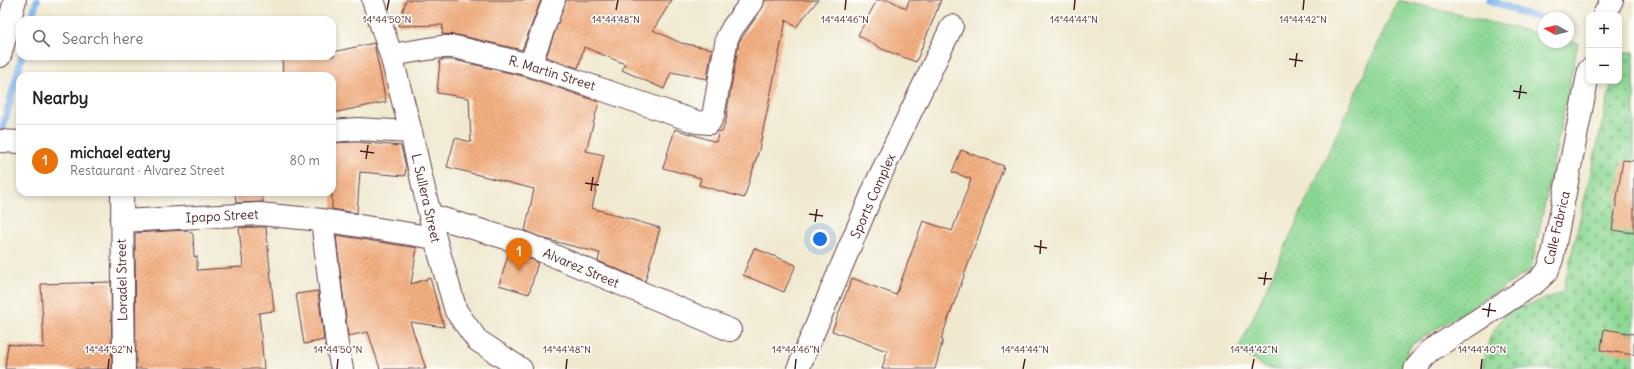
<!DOCTYPE html>
<html lang="en">
<head>
<meta charset="utf-8">
<style>
  body { margin:0; font-family:Delius,sans-serif; background:#f2f2f2; color:#202124 }
  .controls { position:absolute; right:12px; top:12px; display:grid; overflow:hidden; border-radius:8px; box-shadow:0 2px 6px #0003 }
  .controls button { width:36px; height:36px; display:grid; place-items:center; padding:0; border:0; border-bottom:1px solid #e0e0e0; background:#fff; color:#202124; font:20px sans-serif }
  .compass { position:absolute; left:1538px; top:12px; width:36px; height:36px; border-radius:50%; background:#fff; box-shadow:0 2px 6px #0003; rotate:278deg }
  .you { position:absolute; left:820px; top:239px; width:14px; height:14px; margin:-10px; border:3px solid #fff; border-radius:50%; background:#1a73e8; box-shadow:0 0 0 6px #1a73e833 }
  .badge { display:grid; place-items:center; width:26px; height:26px; border-radius:50%; background:#2563eb; color:#fff; font-size:13px; font-weight:700 }
  .pin { position:absolute; translate:-50% -33px; filter:drop-shadow(0 1px 2px #0008) }
  .pin::after { content:''; position:absolute; top:21px; width:14px; height:12px; background:inherit; clip-path:polygon(0 0,100% 0,50% 100%) }
  .list { margin:0; padding:0; list-style:none }
  h2 { display:flex; justify-content:space-between; align-items:center; height:52px; margin:0; padding:0 16px; font-size:17px }
  h2 small { font-size:13px; font-weight:400; color:#757577 }
  .list li { display:grid; grid-template-columns:26px 1fr auto; gap:12px; align-items:center; box-sizing:border-box; height:72px; padding:0 16px; border-top:1px solid #e0e0e0 }
  .list b { display:block; font-size:15px; white-space:nowrap }
  .list p { margin:0; font-size:13px; white-space:nowrap; color:#757577 }
  .list em { font-size:13px; font-style:normal; color:#757577 }
  .icon { flex:none; width:22px; height:22px; fill:none; stroke:currentColor; stroke-width:2; stroke-linecap:round; stroke-linejoin:round }
  .map { position:relative; flex:none; width:1634px; height:369px; overflow:hidden }
  .search { position:absolute; background:#fff; box-shadow:0 2px 6px #0003; left:16px; top:16px; width:320px; height:44px; display:flex; align-items:center; gap:10px; box-sizing:border-box; padding:0 14px; border-radius:12px; color:#757577; font-size:15px }
  .panel { position:absolute; background:#fff; box-shadow:0 2px 6px #0003; left:16px; top:72px; width:320px; height:124px; border-radius:12px }
  .map>svg:first-child { display:block }
  .grass { fill:url(#grass-dots); stroke:#6c7c60 }
  .cemetery { fill:url(#cemetery-stones); stroke:#6c7c60 }
  .lines { fill:none; stroke-linecap:round; stroke-linejoin:round }
  .stream { stroke:#80b3ed; stroke-width:7 }
  .building { fill:url(#building-hatch) }
  .minor-casing { stroke:#633d44; stroke-width:24 }
  .minor { stroke:#fff; stroke-width:22 }
  .ticks { fill:none; stroke:#4a1f2b; stroke-width:1.5 }
  .labels { text-anchor:middle; dominant-baseline:central; stroke-width:3.5; stroke-linejoin:round; paint-order:stroke }
  .street-label { font-size:13px; fill:#4a1f2b; stroke:#fdfcf7 }
  .ticks-label { font-size:10px; text-anchor:middle; fill:#4a1f2b; stroke:#fdfcf7; stroke-width:3.5; stroke-linejoin:round; paint-order:stroke }
</style>
</head>
<body>
<div class="map">
<svg width="1634" height="369" viewBox="0 0 1634 369">
  <defs>
    <pattern id="grass-dots" width="8" height="8" patternUnits="userSpaceOnUse"><rect width="8" height="8" fill="#8dd894"/><path d="M2 2h.1M6 6h.1" fill="none" stroke="#7bb980" stroke-width="1.8" stroke-linecap="round"/></pattern>
    <pattern id="cemetery-stones" width="16" height="16" patternUnits="userSpaceOnUse"><rect width="16" height="16" fill="#8dd894"/><path d="M2 7V4a2 2 0 0 1 4 0v3zM10 15v-3a2 2 0 0 1 4 0v3z" fill="#7bb980"/></pattern>
    <pattern id="building-hatch" width="6" height="6" patternUnits="userSpaceOnUse"><rect width="6" height="6" fill="#f4b082"/><path d="M-1 1l2-2M0 6l6-6M5 7l2-2" fill="none" stroke="#c88f6b"/></pattern>
  </defs>
  <rect width="100%" height="100%" fill="#fdfcf7"/>
  <filter id="ink" filterUnits="userSpaceOnUse"><feTurbulence type="fractalNoise" baseFrequency=".025" numOctaves="2"/><feDisplacementMap in="SourceGraphic" scale="8" xChannelSelector="R" yChannelSelector="G"/><feConvolveMatrix kernelMatrix="1 2 1 2 8 2 1 2 1" color-interpolation-filters="sRGB"/></filter>
  <filter id="wash" filterUnits="userSpaceOnUse"><feTurbulence type="fractalNoise" baseFrequency=".012" numOctaves="4" result="noise"/><feDisplacementMap in="SourceGraphic" scale="16" xChannelSelector="R" yChannelSelector="G"/><feGaussianBlur stdDeviation="0.9" result="paint"/><feColorMatrix in="noise" values="0 0 0 0 0 0 0 0 0 0 0 0 0 0 0 0 0 1.4 0 .05"/><feComposite in="paint" operator="in"/></filter>
  <g filter="url(#wash)">
    <rect width="100%" height="100%" fill="#f0e9d0"/>
    <path class="grass" d="M1398 0 1544 35V42L1568 41 1578 43 1531 270 1411 345 1400 369H1268L1238 350Z"/>
    <path class="cemetery" d="M1634 52V369H1481L1491 335 1506 313 1563 292 1612 81H1619V53Z"/>
    <g class="lines">
      <path class="stream" d="M1490 0 1524 14 1544 19
        M31 20 37 0
        M0 139 22 56"/>
    </g>
    <g id="blocks">
      <path class="building" d="M406 0H541L522 50 458 35 442 34 443 25 398 26Z
        M566 0H672L653 30 681 43 712 49 707 79 671 72 664 89 622 70 625 64 584 47 578 68 546 57Z
        M765 0H818L796 27 786 20 759 150 744 198 699 185 701 178 663 168 675 129 716 142 719 131 722 132 727 117H726L739 42 763 7Z
        M877 0H890L906 9 909 0H941L916 62 882 49 858 35Z
        M374 43 386 102 332 113V76H283L282 56H334L333 52Z
        M440 60H454L527 77 599 102 586 151 604 155 592 208 660 228 645 281 598 261 600 253 545 239 525 231 534 189 447 167 455 138 471 142 469 98 437 93Z
        M357 142 401 146 406 167 405 176 360 172 357 213 332 209V143Z
        M961 150 1004 166 941 339 943 340 935 369H882L887 351 832 331 852 278 896 295 923 221 952 231 971 179 952 172Z
        M1623 160 1634 161V233L1612 230Z
        M235 192H262L263 202 236 203Z
        M259 227H266L274 311 259 313 264 369H136L135 233 186 230 193 234 194 257 197 256V270L243 267 239 228Z
        M336 235 417 248 411 284 430 278 444 327 410 322 426 369H380L368 332 348 336Z
        M754 248 796 265 784 292 743 275Z
        M509 252 538 262 529 294 499 285Z
        M111 282 112 369H5L8 344 44 348 41 284Z
        M318 291 324 340 304 344 296 294Z
        M1604 329 1634 334V355L1601 350Z"/>
    </g>
  </g>
  <g filter="url(#ink)">
    <use href="#blocks" fill-opacity="0" stroke="#633d44" stroke-width="1"/>
    <g class="lines">
      <g class="minor-casing">
        <path id="minor" d="M373 0 391 55 411 132 435 238 456 311 477 340 521 369
          M1604 15 1612 0
          M391 55 440 47H455L530 65 697 122 709 123 713 116 727 38 733 27 753 0
          M0 56 15 0
          M530 65 554 0
          M332 131 357 129 411 132
          M0 141 20 142
          M122 192 124 369
          M430 215 526 244 730 330
          M322 220 337 345 342 369
          M121 221 259 214 322 220 435 238
          M798 369 878 180 952 26
          M1415 369 1430 351 1535 283 1547 272 1552 259 1589 70"/>
      </g>
      <use href="#minor" class="minor"/>
    </g>
  </g>
  <path class="ticks" d="M387 10 389 0M616 10 618 0M845 10 846 0M1074 10 1075 0M1303 10 1304 0M1289 59 1303 61M1295 67 1297 53M1513 91 1527 93M1519 99 1521 85M360 151 374 153M366 159 368 145M585 183 599 185M591 191 593 177M809 214 823 216M815 222 817 209M1034 246 1047 248M1040 254 1041 240M1258 278 1272 279M1264 285 1266 272M1482 309 1496 311M1488 317 1490 303M108 369 109 359M337 369 338 359M566 369 567 359M795 369 796 359M1023 369 1025 359M1252 369 1254 359M1481 369 1482 359"/>
  <g class="labels">
    <g class="street-label">
      <text transform="translate(552 73) rotate(17)">R. Martin Street</text>
      <text transform="translate(873 196) rotate(-66)">Sports Complex</text>
      <text transform="translate(426 198) rotate(77)">L. Sullera Street</text>
      <text transform="translate(222 216) rotate(-3)">Ipapo Street</text>
      <text transform="translate(1557 228) rotate(-77)">Calle Fabrica</text>
      <text transform="translate(581 268) rotate(23)">Alvarez Street</text>
      <text transform="translate(122 280) rotate(-91)">Loradel Street</text>
    </g>
  </g>
  <g class="ticks-label">
    <text x="387" y="23">14°44'50"N</text>
    <text x="616" y="23">14°44'48"N</text>
    <text x="845" y="23">14°44'46"N</text>
    <text x="1074" y="23">14°44'44"N</text>
    <text x="1303" y="23">14°44'42"N</text>
    <text x="109" y="353">14°44'52"N</text>
    <text x="338" y="353">14°44'50"N</text>
    <text x="567" y="353">14°44'48"N</text>
    <text x="796" y="353">14°44'46"N</text>
    <text x="1025" y="353">14°44'44"N</text>
    <text x="1254" y="353">14°44'42"N</text>
    <text x="1482" y="353">14°44'40"N</text>
  </g>
</svg>
<div class="controls">
<button>+</button>
<button>−</button>
</div>
<svg class="compass" viewBox="-18 -18 36 36"><path d="M0-13l5 13h-10z" fill="#e53935"/><path d="M0 13l5-13h-10z" fill="#757577"/></svg>
<div class="you"></div>
<div class="pin badge" style="left:519px;top:271px;background:#e8710a">1</div>
<div class="search"><svg class="icon" aria-label="search" viewBox="0 0 24 24"><circle cx="10" cy="10" r="6"/><path d="M15 15l6 6"/></svg>Search here</div>
<section class="panel">
<h2>Nearby<small></small></h2>
<ul class="list">
<li><span class="badge" style="background:#e8710a">1</span><div><b>michael eatery</b><p>Restaurant · Alvarez Street</p></div><em>80 m</em></li>
</ul>
</section>
</div>
</body>
</html>
